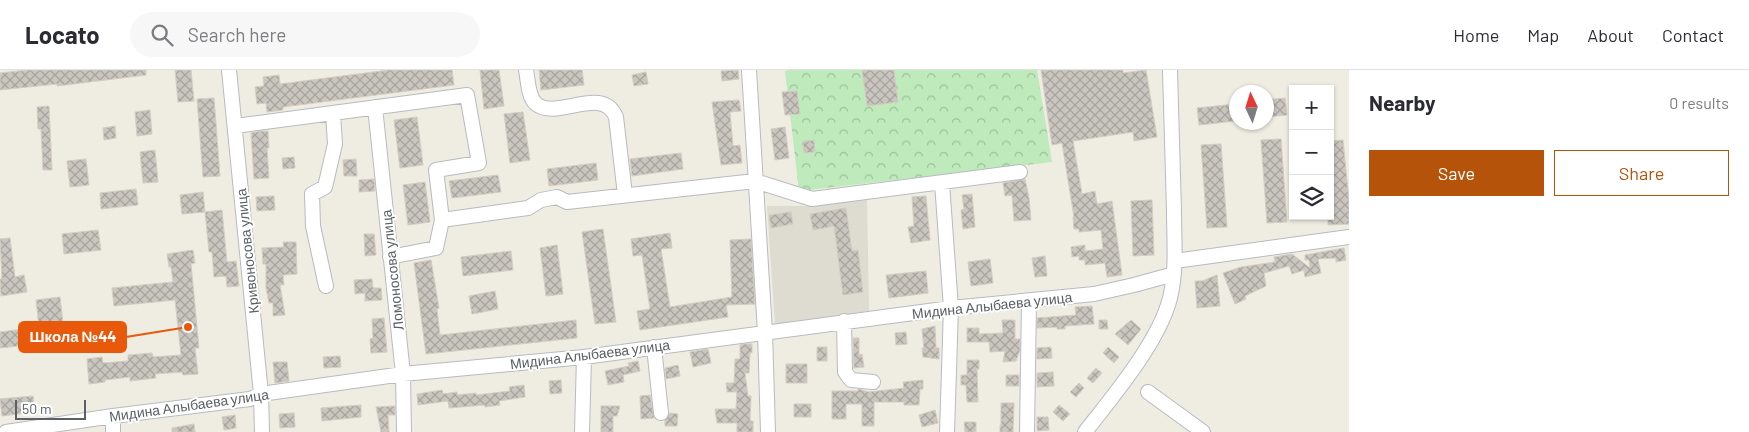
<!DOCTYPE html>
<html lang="en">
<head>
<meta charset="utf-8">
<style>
  body { margin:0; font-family:Barlow,sans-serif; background:#f7f7f7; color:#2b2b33 }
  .controls { position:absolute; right:15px; top:15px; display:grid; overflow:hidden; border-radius:0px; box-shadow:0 1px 4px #0004 }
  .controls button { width:45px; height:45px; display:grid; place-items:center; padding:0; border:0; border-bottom:1px solid #e1e1e2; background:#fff; color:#2b2b33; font:25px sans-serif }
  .compass { position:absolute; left:1229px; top:15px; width:45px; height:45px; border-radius:50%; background:#fff; box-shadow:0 1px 4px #0004; rotate:356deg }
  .scale { position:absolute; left:15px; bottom:12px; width:71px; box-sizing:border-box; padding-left:5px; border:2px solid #5a6065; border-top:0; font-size:14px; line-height:18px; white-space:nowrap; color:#5a6065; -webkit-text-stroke:4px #fff; paint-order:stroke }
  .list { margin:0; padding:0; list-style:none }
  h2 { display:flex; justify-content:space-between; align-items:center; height:65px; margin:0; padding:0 20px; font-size:21px }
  h2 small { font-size:16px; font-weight:400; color:#7c7c81 }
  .actions { display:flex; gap:10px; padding:15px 20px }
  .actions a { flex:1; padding:11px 0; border:1px solid #b45309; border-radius:0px; text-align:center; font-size:18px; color:#b45309 }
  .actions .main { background:#b45309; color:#fff }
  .icon { flex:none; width:28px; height:28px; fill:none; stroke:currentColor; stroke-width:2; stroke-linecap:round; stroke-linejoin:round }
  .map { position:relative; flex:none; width:1349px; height:362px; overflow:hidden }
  header { display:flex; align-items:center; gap:30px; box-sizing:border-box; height:70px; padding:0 25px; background:#fff; border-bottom:1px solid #e1e1e2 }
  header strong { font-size:24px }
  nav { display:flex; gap:28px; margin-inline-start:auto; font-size:18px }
  .search { width:350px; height:45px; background:#f7f7f7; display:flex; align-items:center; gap:12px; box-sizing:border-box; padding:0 18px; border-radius:28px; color:#7c7c81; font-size:19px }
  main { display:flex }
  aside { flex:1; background:#fff }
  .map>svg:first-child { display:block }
  .education { fill:#dedbd1 }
  .park { fill:url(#park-crowns) }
  .building { fill:url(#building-cross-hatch); stroke:#d4cdc0 }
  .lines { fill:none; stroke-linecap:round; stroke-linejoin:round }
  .minor-casing { stroke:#b7bbc0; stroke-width:16 }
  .minor { stroke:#fff; stroke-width:14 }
  .labels { text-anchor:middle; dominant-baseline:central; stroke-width:4; stroke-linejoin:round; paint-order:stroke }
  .street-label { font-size:14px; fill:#5a6065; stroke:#fff }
  .leader { fill:none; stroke:#e8590c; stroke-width:2 }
  .callout-dot { fill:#e8590c; stroke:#fff; stroke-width:2 }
  .callout { fill:#e8590c; stroke:#e8590c; stroke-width:2 }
  .callout-label { font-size:15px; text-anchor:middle; font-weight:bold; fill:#fff }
</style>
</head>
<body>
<header>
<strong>Locato</strong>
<div class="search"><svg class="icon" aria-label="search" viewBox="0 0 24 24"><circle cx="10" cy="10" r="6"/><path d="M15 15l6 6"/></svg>Search here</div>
<nav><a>Home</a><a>Map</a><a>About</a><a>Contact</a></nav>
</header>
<main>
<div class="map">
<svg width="1349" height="362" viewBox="0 0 1349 362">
  <defs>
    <pattern id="park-crowns" width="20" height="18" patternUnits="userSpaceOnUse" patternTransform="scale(1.25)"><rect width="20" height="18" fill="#beeabc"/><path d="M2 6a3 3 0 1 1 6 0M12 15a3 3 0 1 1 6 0" fill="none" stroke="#9dc19c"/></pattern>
    <pattern id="building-cross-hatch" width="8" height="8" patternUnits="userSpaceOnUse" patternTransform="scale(1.25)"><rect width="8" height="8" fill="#cac6bf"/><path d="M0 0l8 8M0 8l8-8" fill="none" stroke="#a7a49f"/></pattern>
  </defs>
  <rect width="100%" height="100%" fill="#efece2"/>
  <path class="education" d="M867 129 869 241 775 254 767 136H809Z"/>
  <path class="park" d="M791 0H1037L1052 92 799 121 785 1Z"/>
  <path class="building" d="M28 0H146V5L57 16V14L0 20V3Z
    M175 0H191L194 31 178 32Z
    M389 0H452L454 15 283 37V40L267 42 266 33 257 34 255 17 264 16 263 7 279 5 280 14Z
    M480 0H499L504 36 484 39Z
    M539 0H582L584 15 541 20Z
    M738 0 739 9 722 11 721 1Z
    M862 0H894L898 32 867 36Z
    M1041 0H1123V3L1146 0 1157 67 1134 71 1133 62 1073 71 1082 124 1095 121 1097 134 1112 131 1122 205 1107 207 1105 193 1085 195V190H1079V186L1072 187 1071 177 1085 175V181L1103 179 1101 160 1079 162V159H1074L1073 147H1074L1062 73 1052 75Z
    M646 2 648 14 634 16 632 5Z
    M797 21 800 44 785 45 782 22Z
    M214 28 220 106 203 107 197 29Z
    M1285 28 1287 45 1266 47V30Z
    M739 30 741 41 730 42 733 76 740 75 742 93 721 95 712 32Z
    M1236 34V51L1199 55 1197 38Z
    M49 36 52 100H43L41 59H38L37 37Z
    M150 40 152 64 137 66 135 42Z
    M523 42 530 90 510 93 504 44Z
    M417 47 423 95 400 98 394 50Z
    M115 56 116 68 104 70 103 58Z
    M785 57 789 88 775 90 771 59Z
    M261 61H268L269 78H267L269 108 254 109 251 63Z
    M1281 69 1287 152 1267 153 1261 70Z
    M814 70 815 82 804 83 803 72Z
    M1343 70 1349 130V154L1328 155V146H1330V71Z
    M1221 74 1227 157 1207 158 1201 75Z
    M155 80 158 112 143 113 140 82Z
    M681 83 683 99 632 106 630 89Z
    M294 87 295 98 283 99 282 88Z
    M86 89 89 115 70 117 67 91Z
    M356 89 357 106H344L343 90Z
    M596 93 598 110 549 116 547 99Z
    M498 105 501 122 452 128 449 111Z
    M374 109 375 121 359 122V110Z
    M1025 109 1029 128 1031 150 1014 151 1012 125 1005 126 1003 113Z
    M425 112 430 152 408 155 403 115Z
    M136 119 138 135 101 139 100 123Z
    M203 122 205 142 182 144 180 125Z
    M972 124 975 157 963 159 961 140 964 139 962 125Z
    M274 126 275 140 257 141 256 127Z
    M926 126 930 170 911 173 908 157 914 156 912 127Z
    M1152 130 1154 185 1133 186 1131 131Z
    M846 138 852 181 858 180 863 222 843 225 834 156 813 160 810 144Z
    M222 140 227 192 236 191 239 216 227 217 226 206 214 207 212 182H209L205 142Z
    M791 142 793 154 771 158 769 145Z
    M603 159 616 252 595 254 582 162Z
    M98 160 101 180 64 184 62 164Z
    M670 163 672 178 661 179 670 237 732 227 730 170 751 169 755 234 726 235 728 247 640 260 637 241 650 239 642 185 633 186 631 169Z
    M364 164H374L376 185 365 186Z
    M10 168 15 207 24 205 27 222 1 226 0 209H2L0 169Z
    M283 172H296L297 204 283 205 284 215H280L285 245 273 246V233H269L266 218V194H263L262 178 284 177Z
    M557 175 563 224 546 226 540 178Z
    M1344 178 1346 190 1336 192V188L1318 189 1321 203 1305 207 1304 200 1292 204 1289 196 1264 203 1266 216 1245 226 1246 229 1235 234 1223 203 1241 197 1275 192 1274 187 1292 184 1310 198 1309 190H1305V185Z
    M193 180 195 193 191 194 199 278H195L198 304 183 305 182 302 155 304 156 308 130 311V307L105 310V312L89 314 87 289 102 287 103 293 128 291V285L152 283 153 287 181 285 175 230 114 236 112 218 173 212 171 197H169L167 184Z
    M511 181 513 200 463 206 461 187Z
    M1045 186 1047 206 1035 207 1032 188Z
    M990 189 993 213 971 216 968 192Z
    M431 190 439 238 437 239 440 265 576 250 577 268 426 284 414 193Z
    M926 201 928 223 889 228 886 205Z
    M1217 205 1220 236 1197 238 1195 211H1202Z
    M372 209 373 218H381L382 230 365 231V223L355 224 354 210Z
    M495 221 498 239 472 244 469 226Z
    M60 227 65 271 0 278V262L39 257 36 230Z
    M1092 236 1094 254 1065 256V259H1057V257L1037 258V248L1076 245 1075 237Z
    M384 248 387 282 371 283 370 269 373 268 372 249Z
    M1002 250H1015V269H1020V280L1016 291 1003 292 1005 281 990 282 989 272H967V258H979V264L1003 263Z
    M1099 250H1107L1108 259H1099Z
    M1131 250 1141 259 1128 275 1115 264Z
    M935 256 936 278H939V289L923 287 922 278H924L922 259Z
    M906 262 907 274 896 275 895 263Z
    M853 268H859V285L862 284 864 297 854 298Z
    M744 274H752V283H750L749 303H745L748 326H751L750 351H753V362H737V353H717L715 339H736L737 322H727L726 313H734L735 289H740V275Z
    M817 277H827V291H817Z
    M1051 277 1052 288 1037 289V278Z
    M1108 277 1119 287 1114 293 1103 283Z
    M708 279 711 293 693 297 690 282Z
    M340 286 341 297 324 298 323 287Z
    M967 290H979V299H977L978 332H967L966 315H961V305H967Z
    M638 291 640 301 623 305 624 312 608 315 605 301 629 296 628 293Z
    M273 292H287L289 311 275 313Z
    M786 294H807V313H786Z
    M678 295 680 306 666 309 665 298Z
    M1096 298 1102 303 1093 313 1087 308Z
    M1053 302 1054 316 1037 317V303Z
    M1006 305H1019V316H1006Z
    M561 310 562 323 550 324 549 311Z
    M923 310V319H920L919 335H904V332H874V356H862V334H846V349H832V321H858V319L869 322 904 318 903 312Z
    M1079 313 1084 318 1076 327 1070 322Z
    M524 315 525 327 499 331 500 335 485 337V335L449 338 448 331 418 335 417 324 442 320 443 324 457 322V325L476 323V325L510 321 509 317Z
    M650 325 654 348 641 349 640 326Z
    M33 326 35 342 2 346 0 329Z
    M1001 333H1014L1013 362H1000V355H1001Z
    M794 334H811V347H794Z
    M361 335V347L322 351 321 338Z
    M1059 335 1070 344 1063 351 1053 342Z
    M395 336V345H388L389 362H381L376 337Z
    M601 336H620L617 346H613V362H601Z
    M935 340 938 353 922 357 919 345Z
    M294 343 295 357 280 358 279 344Z
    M670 343 678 344 677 356H665V350Z
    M235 345 236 358 224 360 222 347Z
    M1037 347H1048L1049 360 1037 361Z
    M964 352H976V362H965Z
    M194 354 195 362H172V358Z"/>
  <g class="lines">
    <g class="minor-casing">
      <path id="minor" d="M229 0 261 324 262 362
        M526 0C528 10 528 27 536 34 558 51 602 14 616 47L625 125
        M749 0 765 262 768 362
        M375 37 403 304 404 362
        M333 43 467 25 479 93 436 100 442 150 436 178 390 187
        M235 56 333 43 335 74 325 117 312 124 313 156 326 216
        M942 113 951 238 947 362
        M442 150 528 138 541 130 557 127 567 132 755 111 812 129 1020 102
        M1175 191 1349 167
        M844 251 845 302 851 310 873 312
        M654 277 661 343
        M1148 322 1203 362
        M113 346V362
        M6 362 113 346 250 329 261 324 403 304 584 287 951 238 1094 224 1134 215 1174 204
        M582 362 584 287
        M1027 362 1029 231
        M1085 362C1113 326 1159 272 1170 228 1177 200 1174 169 1174 141 1173 94 1171 47 1170 0"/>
    </g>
    <use href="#minor" class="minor"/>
  </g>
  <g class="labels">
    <g class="street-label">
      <text transform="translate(247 181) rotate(-96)">Кривоносова улица</text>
      <text transform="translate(392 200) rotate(-96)">Ломоносова улица</text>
      <text transform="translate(992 235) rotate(-6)">Мидина Алыбаева улица</text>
      <text transform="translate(590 284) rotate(-7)">Мидина Алыбаева улица</text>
      <text transform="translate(189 335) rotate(-8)">Мидина Алыбаева улица</text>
    </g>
  </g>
  <path class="leader" d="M188 257L126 267"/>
  <circle class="callout-dot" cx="188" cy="257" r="5"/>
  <rect class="callout" x="19" y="252" width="107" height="30" rx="5"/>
  <g class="callout-label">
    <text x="73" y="272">Школа №44</text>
  </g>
</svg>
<div class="controls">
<button>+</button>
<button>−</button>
<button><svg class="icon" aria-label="layers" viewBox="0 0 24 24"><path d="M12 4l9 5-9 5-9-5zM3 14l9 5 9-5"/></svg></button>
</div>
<svg class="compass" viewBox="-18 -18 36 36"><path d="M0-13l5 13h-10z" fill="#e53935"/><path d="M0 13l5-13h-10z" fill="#7c7c81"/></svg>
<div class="scale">50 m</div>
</div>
<aside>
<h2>Nearby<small>0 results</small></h2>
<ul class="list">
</ul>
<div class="actions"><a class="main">Save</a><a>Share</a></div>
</aside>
</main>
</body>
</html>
